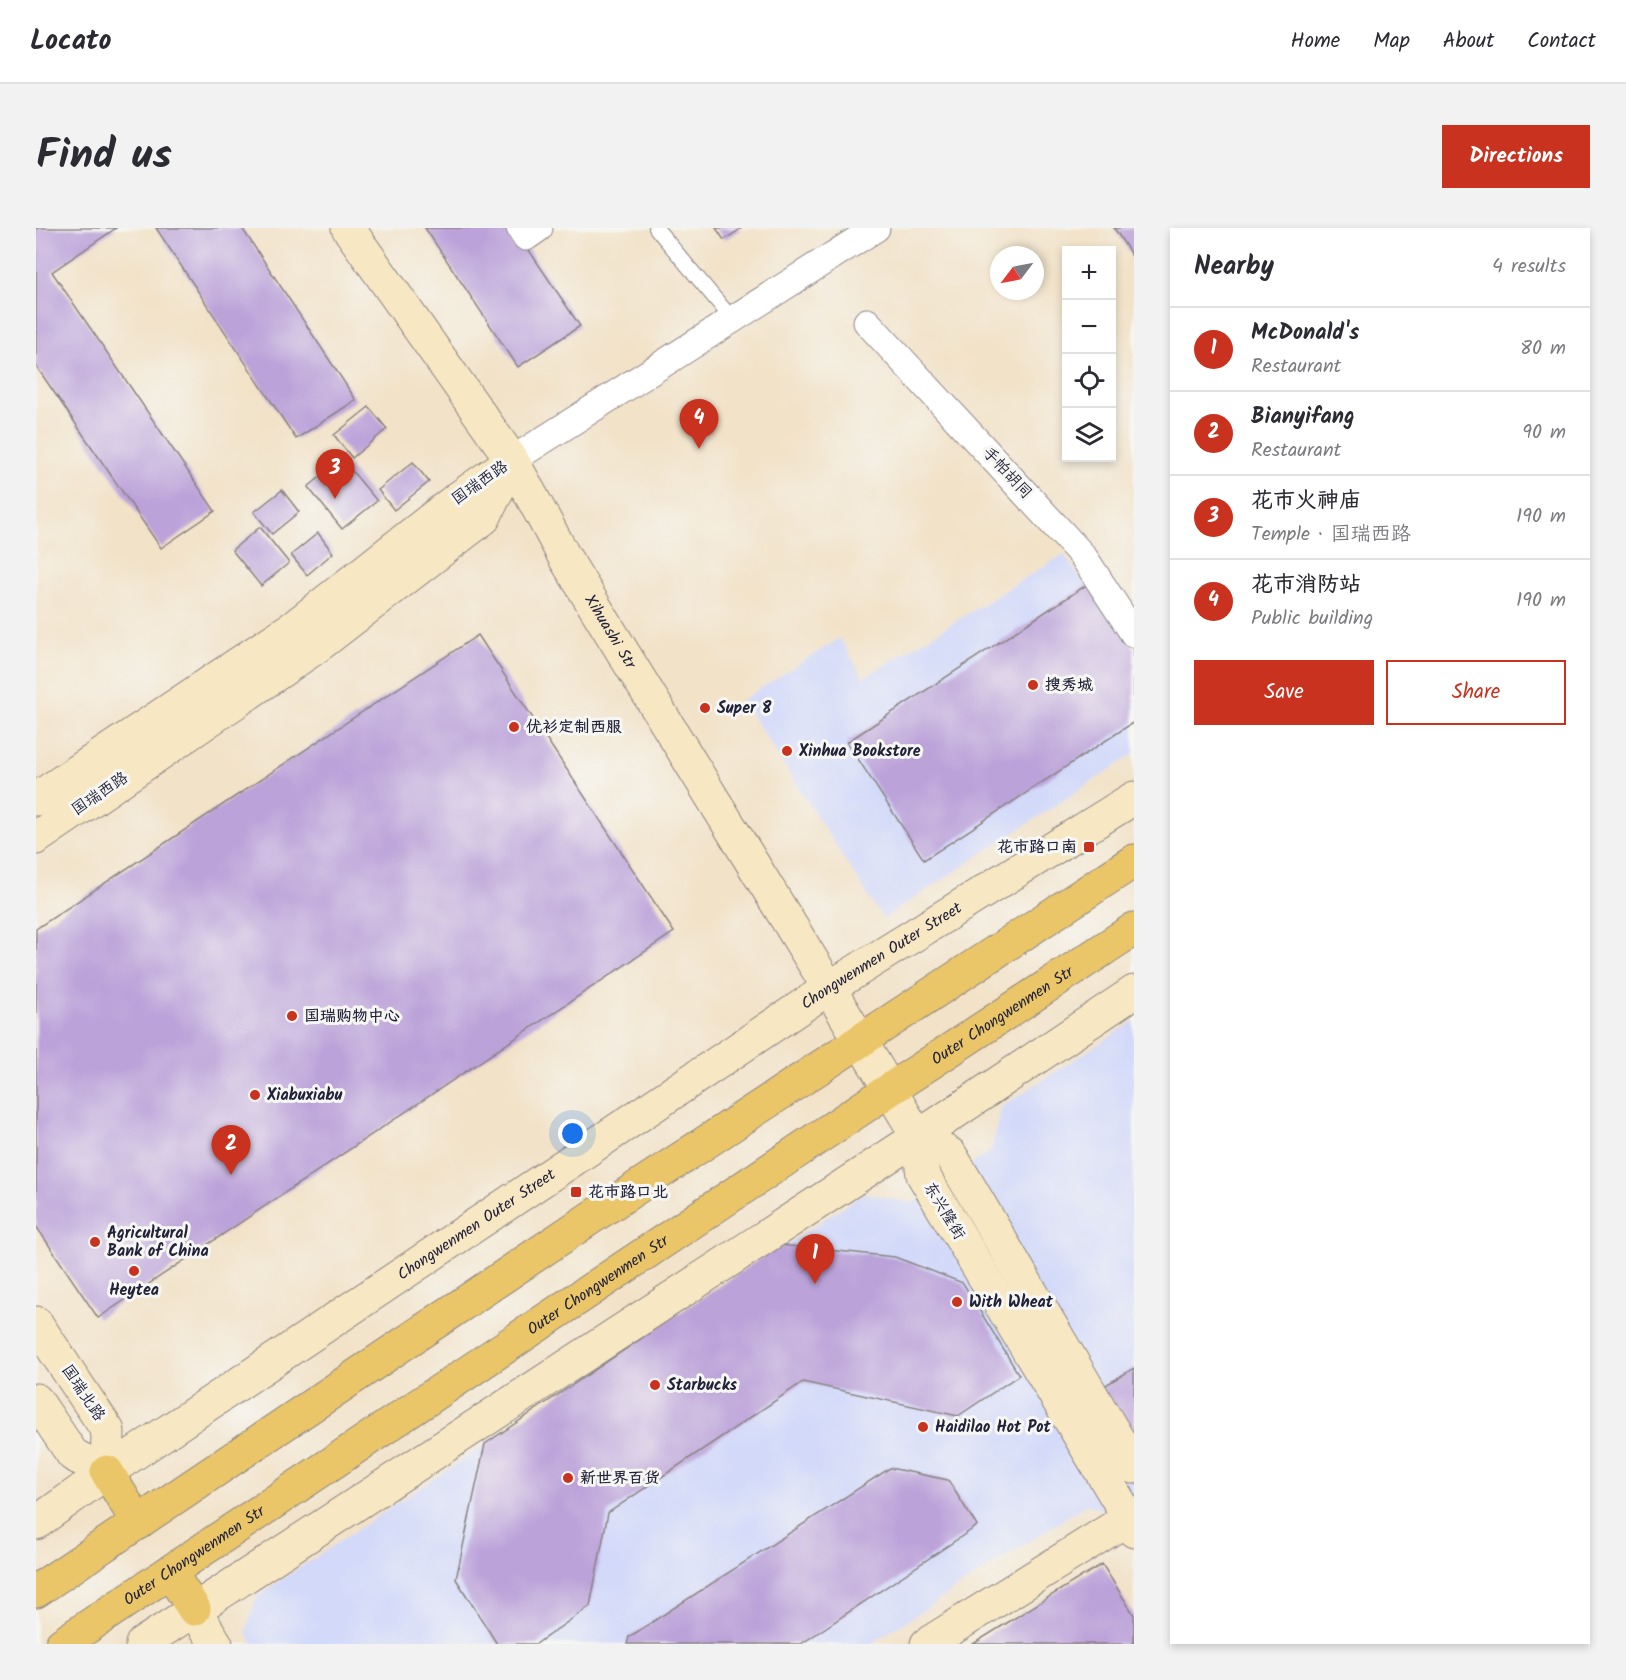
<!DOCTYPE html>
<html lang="en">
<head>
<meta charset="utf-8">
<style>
  body { margin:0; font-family:Kalam,"LXGW WenKai TC",sans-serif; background:#f2f2f3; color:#2b2b33 }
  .controls { position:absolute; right:18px; top:18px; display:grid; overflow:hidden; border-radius:0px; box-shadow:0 3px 9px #0003 }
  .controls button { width:54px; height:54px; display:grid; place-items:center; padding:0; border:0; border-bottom:2px solid #e1e1e2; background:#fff; color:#2b2b33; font:30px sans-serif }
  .compass { position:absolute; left:954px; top:18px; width:54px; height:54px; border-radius:50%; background:#fff; box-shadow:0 3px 9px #0003; rotate:238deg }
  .you { position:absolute; left:537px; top:906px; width:21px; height:21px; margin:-15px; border:4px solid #fff; border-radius:50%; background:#1a73e8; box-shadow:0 0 0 9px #1a73e833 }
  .badge { display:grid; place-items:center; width:39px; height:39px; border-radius:50%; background:#c8321e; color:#fff; font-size:20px; font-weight:700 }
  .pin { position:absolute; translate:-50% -50px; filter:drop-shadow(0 2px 3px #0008) }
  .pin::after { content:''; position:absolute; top:32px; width:21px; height:18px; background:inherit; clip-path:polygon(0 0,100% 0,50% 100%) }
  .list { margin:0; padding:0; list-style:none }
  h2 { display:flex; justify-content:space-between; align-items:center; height:78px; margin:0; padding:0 24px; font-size:26px }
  h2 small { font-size:20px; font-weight:400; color:#7c7c81 }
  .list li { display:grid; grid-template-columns:39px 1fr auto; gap:18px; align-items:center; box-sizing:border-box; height:84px; padding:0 24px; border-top:2px solid #e1e1e2 }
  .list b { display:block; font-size:22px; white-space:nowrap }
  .list p { margin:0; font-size:20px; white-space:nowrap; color:#7c7c81 }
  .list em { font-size:20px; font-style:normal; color:#7c7c81 }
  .actions { display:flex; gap:12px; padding:18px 24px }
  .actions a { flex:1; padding:14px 0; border:2px solid #c8321e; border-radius:0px; text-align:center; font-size:21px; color:#c8321e }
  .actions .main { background:#c8321e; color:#fff }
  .icon { flex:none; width:33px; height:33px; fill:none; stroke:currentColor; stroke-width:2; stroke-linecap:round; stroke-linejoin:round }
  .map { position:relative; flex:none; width:1098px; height:1416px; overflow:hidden; border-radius:0px }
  header { display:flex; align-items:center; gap:36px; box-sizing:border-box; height:84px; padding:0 30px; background:#fff; border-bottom:2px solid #e1e1e2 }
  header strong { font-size:28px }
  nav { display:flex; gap:33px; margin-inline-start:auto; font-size:21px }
  .intro { display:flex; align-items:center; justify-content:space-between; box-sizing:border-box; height:144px; padding:0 36px }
  h1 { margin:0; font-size:42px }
  .button { padding:15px 27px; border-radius:0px; background:#c8321e; color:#fff; font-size:21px; font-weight:700 }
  main { display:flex; gap:36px; padding:0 36px }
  aside { flex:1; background:#fff; border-radius:0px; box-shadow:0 3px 9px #0003 }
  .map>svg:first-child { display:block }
  .built { fill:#d2d9f9 }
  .building { fill:#bba2d9 }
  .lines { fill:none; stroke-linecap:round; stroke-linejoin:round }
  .lane-casing { stroke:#8a8282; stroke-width:16 }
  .street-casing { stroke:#8a8282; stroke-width:29 }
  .secondary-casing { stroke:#8a8282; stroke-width:35 }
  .primary-casing { stroke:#8a8282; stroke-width:35 }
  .lane { stroke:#fff; stroke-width:14 }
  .street { stroke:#fff; stroke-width:27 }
  .secondary { stroke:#f7e8c3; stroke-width:33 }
  .primary { stroke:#eac669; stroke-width:33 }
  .poi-dot { fill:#c8321e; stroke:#f6f6f2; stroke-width:2 }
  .labels { text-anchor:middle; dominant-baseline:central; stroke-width:6; stroke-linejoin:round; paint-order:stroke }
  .street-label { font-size:16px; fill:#22223b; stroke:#f6f6f2 }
  .poi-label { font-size:16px; font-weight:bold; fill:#22223b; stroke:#f6f6f2; text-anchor:start }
</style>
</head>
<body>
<header>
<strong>Locato</strong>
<nav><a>Home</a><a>Map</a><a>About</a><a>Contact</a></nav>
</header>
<div class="intro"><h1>Find us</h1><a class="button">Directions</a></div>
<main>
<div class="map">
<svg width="1098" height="1416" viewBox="0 0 1098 1416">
  <rect width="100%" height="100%" fill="#f6f6f2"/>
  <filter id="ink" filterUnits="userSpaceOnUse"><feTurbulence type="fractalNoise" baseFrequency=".0167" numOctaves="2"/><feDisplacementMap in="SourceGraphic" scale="12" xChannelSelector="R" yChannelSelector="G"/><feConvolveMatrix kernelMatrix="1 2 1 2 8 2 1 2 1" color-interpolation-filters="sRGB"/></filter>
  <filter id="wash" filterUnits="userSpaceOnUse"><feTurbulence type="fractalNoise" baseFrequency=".008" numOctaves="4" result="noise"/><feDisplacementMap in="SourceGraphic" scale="24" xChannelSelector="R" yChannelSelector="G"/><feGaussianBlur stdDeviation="1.35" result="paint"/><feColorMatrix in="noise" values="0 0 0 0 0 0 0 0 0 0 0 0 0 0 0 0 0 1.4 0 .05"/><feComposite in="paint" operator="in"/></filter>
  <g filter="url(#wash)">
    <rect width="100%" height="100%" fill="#f2e2c8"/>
    <path class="built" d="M1028 326 1098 427V526L847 691 706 472 804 410 827 450Z
      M1098 793V1294L1051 1276 835 1416H217L210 1405 221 1368 828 965 877 975 955 923 965 879Z"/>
    <g id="blocks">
      <path class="building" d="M0 0H80L16 44 179 283 125 320 0 138Z
        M120 0H206L320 172 260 211Z
        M389 0H478L544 98 482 139Z
        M680 0H706L688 12Z
        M1078 0H1098V31Z
        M333 179 351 201 316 230 298 207Z
        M306 231 341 273 306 301 272 259Z
        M377 234 393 254 358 282 342 262Z
        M246 262 263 284 236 306 218 284Z
        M224 299 253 335 225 358 196 322Z
        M282 305 297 325 271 347 255 327Z
        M1055 354 1098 420V494L888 632 811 514Z
        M442 407 638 704 62 1090 0 998V701Z
        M744 1017 859 1029 927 1055 983 1147 922 1188 767 1154 572 1285 554 1378 500 1416H461L420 1351 449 1216Z
        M1098 1140V1215L1063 1161Z
        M854 1240 912 1252 941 1298 765 1416H591L593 1409Z
        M1066 1336 1098 1387V1414L1095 1416H937Z"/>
    </g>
  </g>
  <g filter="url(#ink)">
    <use href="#blocks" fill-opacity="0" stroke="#8a8282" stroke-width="1.5"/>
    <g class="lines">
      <g class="lane-casing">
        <path id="lane" d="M620 0 697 92"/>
      </g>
      <g class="street-casing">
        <path id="street" d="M484 0 490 9 503 0
          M831 94 1047 328 1098 406
          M476 232 840 0"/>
      </g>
      <g class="secondary-casing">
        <g id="secondary">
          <path id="s1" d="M312 0 476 232 529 330 793 760 882 909 887 947 1093 1290 1098 1303"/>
          <path d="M0 571 259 398 422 270 475 233"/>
          <path d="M0 610 283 417 448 290 476 232"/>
          <path d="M882 909 914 926 1098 1239"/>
          <path d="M0 1095 72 1203 71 1244 37 1227 0 1172"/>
          <path id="s2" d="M0 1295 71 1244 793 760 1098 570"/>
          <path d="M158 1381 180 1416"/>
          <path d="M106 1416 882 909 1098 764"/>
          <path d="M891 1416 1093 1290"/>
        </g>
      </g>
      <g class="primary-casing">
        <g id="primary">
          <path d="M71 1244 102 1295"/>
          <path d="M134 1344 158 1381"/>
          <path d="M0 1363 556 989 1098 633"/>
          <path id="s3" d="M26 1416 853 862 1098 701"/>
        </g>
      </g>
      <use href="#lane" class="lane"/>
      <use href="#street" class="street"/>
      <use href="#secondary" class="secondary"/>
      <use href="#primary" class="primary"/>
    </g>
  </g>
  <g class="poi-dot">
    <circle cx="997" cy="457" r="6"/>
    <circle cx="669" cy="480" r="6"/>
    <circle cx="478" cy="499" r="6"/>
    <circle cx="751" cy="523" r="6"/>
    <rect x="1047" y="613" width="12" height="12" rx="3"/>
    <circle cx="256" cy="788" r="6"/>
    <circle cx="219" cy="867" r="6"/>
    <rect x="534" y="958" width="12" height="12" rx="3"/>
    <circle cx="59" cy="1014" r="6"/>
    <circle cx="98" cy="1043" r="6"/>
    <circle cx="921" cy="1074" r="6"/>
    <circle cx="619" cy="1157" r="6"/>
    <circle cx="887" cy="1199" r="6"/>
    <circle cx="532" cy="1250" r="6"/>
  </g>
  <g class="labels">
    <g class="street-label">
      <text transform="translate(971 245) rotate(47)">手帕胡同</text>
      <text transform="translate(444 255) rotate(-35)">国瑞西路</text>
      <text stroke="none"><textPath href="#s1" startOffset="482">Xihuashi Str</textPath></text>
      <text transform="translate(64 566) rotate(-34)">国瑞西路</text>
      <text stroke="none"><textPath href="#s2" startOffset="1018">Chongwenmen Outer Street</textPath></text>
      <text stroke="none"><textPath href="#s3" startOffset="1131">Outer Chongwenmen Str</textPath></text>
      <text transform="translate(908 983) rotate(59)">东兴隆街</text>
      <text stroke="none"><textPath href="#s2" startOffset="532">Chongwenmen Outer Street</textPath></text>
      <text stroke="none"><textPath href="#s3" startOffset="645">Outer Chongwenmen Str</textPath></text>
      <text transform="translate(47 1165) rotate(56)">国瑞北路</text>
      <text stroke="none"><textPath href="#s3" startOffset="159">Outer Chongwenmen Str</textPath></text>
    </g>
    <g class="poi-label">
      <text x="1009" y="457">搜秀城</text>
      <text x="681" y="480">Super 8</text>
      <text x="490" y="499">优衫定制西服</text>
      <text x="763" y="523">Xinhua Bookstore</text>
      <text x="1041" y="619" text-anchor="end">花市路口南</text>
      <text x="268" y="788">国瑞购物中心</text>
      <text x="231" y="867">Xiabuxiabu</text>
      <text x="552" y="964">花市路口北</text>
      <text x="71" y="1005">Agricultural<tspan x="71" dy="18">Bank of China</tspan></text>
      <text x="98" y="1062" text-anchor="middle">Heytea</text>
      <text x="933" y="1074">With Wheat</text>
      <text x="631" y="1157">Starbucks</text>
      <text x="899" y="1199">Haidilao Hot Pot</text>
      <text x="544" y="1250">新世界百货</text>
    </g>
  </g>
</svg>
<div class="controls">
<button>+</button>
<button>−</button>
<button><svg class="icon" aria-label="locate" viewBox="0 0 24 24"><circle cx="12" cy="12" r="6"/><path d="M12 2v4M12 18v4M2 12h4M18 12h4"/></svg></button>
<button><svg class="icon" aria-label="layers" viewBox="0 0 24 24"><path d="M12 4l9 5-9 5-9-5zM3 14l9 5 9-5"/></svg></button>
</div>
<svg class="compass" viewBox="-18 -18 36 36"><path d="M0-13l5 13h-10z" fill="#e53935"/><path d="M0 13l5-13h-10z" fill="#7c7c81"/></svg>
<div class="you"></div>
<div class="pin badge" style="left:779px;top:1056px">1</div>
<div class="pin badge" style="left:195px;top:947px">2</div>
<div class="pin badge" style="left:299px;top:271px">3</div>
<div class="pin badge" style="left:663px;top:221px">4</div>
</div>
<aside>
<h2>Nearby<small>4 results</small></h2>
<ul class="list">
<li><span class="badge">1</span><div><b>McDonald's</b><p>Restaurant</p></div><em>80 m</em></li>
<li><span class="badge">2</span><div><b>Bianyifang</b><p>Restaurant</p></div><em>90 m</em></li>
<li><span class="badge">3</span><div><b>花市火神庙</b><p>Temple · 国瑞西路</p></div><em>190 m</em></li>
<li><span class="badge">4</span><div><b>花市消防站</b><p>Public building</p></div><em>190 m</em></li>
</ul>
<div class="actions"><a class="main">Save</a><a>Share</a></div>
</aside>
</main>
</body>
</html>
